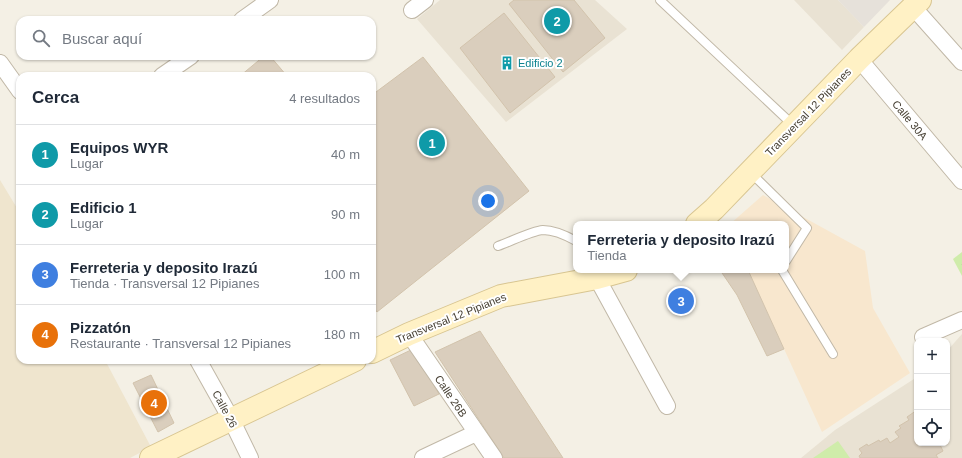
<!DOCTYPE html>
<html lang="es">
<head>
<meta charset="utf-8">
<style>
  body { margin:0; font-family:Arial,sans-serif; background:#f2f2f3; color:#1f2937 }
  .controls { position:absolute; right:12px; bottom:12px; display:grid; overflow:hidden; border-radius:8px; box-shadow:0 1px 3px #0004 }
  .controls button { width:36px; height:36px; display:grid; place-items:center; padding:0; border:0; border-bottom:1px solid #e0e1e3; background:#fff; color:#1f2937; font:20px sans-serif }
  .you { position:absolute; left:488px; top:201px; width:14px; height:14px; margin:-10px; border:3px solid #fff; border-radius:50%; background:#1a73e8; box-shadow:0 0 0 6px #1a73e833 }
  .badge { display:grid; place-items:center; width:26px; height:26px; border-radius:50%; background:#111827; color:#fff; font-size:13px; font-weight:700 }
  .pin { position:absolute; translate:-50% -50%; border:2px solid #fff; box-shadow:0 1px 4px #0006 }
  .popup { position:absolute; left:573px; top:221px; width:216px; height:52px; box-sizing:border-box; display:grid; place-content:center; border-radius:8px; background:#fff; filter:drop-shadow(0 1px 3px #0005); font-size:13px; white-space:nowrap; color:#747a83 }
  .popup b { font-size:15px; color:#1f2937 }
  .popup::after { content:''; position:absolute; left:50%; top:100%; margin-left:-8px; border:8px solid transparent; border-top-color:#fff }
  .list { margin:0; padding:0; list-style:none }
  h2 { display:flex; justify-content:space-between; align-items:center; height:52px; margin:0; padding:0 16px; font-size:17px }
  h2 small { font-size:13px; font-weight:400; color:#747a83 }
  .list li { display:grid; grid-template-columns:26px 1fr auto; gap:12px; align-items:center; box-sizing:border-box; height:60px; padding:0 16px; border-top:1px solid #e0e1e3 }
  .list b { display:block; font-size:15px; white-space:nowrap }
  .list p { margin:0; font-size:13px; white-space:nowrap; color:#747a83 }
  .list em { font-size:13px; font-style:normal; color:#747a83 }
  .icon { flex:none; width:22px; height:22px; fill:none; stroke:currentColor; stroke-width:2; stroke-linecap:round; stroke-linejoin:round }
  .map { position:relative; flex:none; width:962px; height:458px; overflow:hidden }
  .search { position:absolute; background:#fff; box-shadow:0 1px 3px #0004; left:16px; top:16px; width:360px; height:44px; display:flex; align-items:center; gap:10px; box-sizing:border-box; padding:0 14px; border-radius:12px; color:#747a83; font-size:15px }
  .panel { position:absolute; background:#fff; box-shadow:0 1px 3px #0004; left:16px; top:72px; width:360px; height:292px; border-radius:12px }
  .map>svg:first-child { display:block }
  .residential { fill:#e9e2d3 }
  .commercial { fill:#f8e7ce }
  .industrial { fill:#e6e1da }
  .education { fill:#efe5ce }
  .park { fill:url(#park-tufts) }
  .pitch { fill:#cfecaa }
  .building { fill:#dacebd; stroke:#d2c3ac }
  .lines { fill:none; stroke-linecap:round; stroke-linejoin:round }
  .lane-casing { stroke:#c1b8a7; stroke-width:10 }
  .street-casing { stroke:#c1b8a7; stroke-width:18 }
  .secondary-casing { stroke:#d8c591; stroke-width:24 }
  .lane { stroke:#fff; stroke-width:8 }
  .street { stroke:#fff; stroke-width:16 }
  .secondary { stroke:#fff1c5; stroke-width:22 }
  .labels { text-anchor:middle; dominant-baseline:central; stroke-width:4; stroke-linejoin:round; paint-order:stroke }
  .culture-label { font-size:11px; fill:#0d838f; stroke:#fff; text-anchor:start }
  .street-label { font-size:11px; fill:#474034; stroke:#fff }
</style>
</head>
<body>
<div class="map">
<svg width="962" height="458" viewBox="0 0 962 458">
  <defs>
    <pattern id="park-tufts" width="24" height="20" patternUnits="userSpaceOnUse"><rect width="24" height="20" fill="#cfecaa"/><path d="M3 7l-1-3M5 7V3M7 7l1-3M15 17l-1-3M17 17v-4M19 17l1-3" fill="none" stroke="#b3cb93"/></pattern>
  </defs>
  <rect width="100%" height="100%" fill="#f4f0e5"/>
  <path class="residential" d="M440 0H595L627 29 506 122 417 19Z
    M794 0H838L864 27 842 50Z
    M962 334V458H801L835 430 917 377V443H947V351Z"/>
  <path class="commercial" d="M763 195 865 251 873 308 910 373 822 432 748 270H786V224H730Z"/>
  <path class="industrial" d="M838 0H890L864 27Z"/>
  <path class="education" d="M0 180 20 213V360H105L151 447 130 458H0Z"/>
  <path class="park" d="M962 252V276L953 259Z"/>
  <path class="pitch" d="M838 441 850 458H813Z"/>
  <path class="building" d="M514 0H574L605 38 563 72 509 4Z
    M504 13 555 77 510 113 460 48Z
    M264 56H270L287 76H240Z
    M423 57 529 191 377 312 372 305V95Z
    M720 270H748L784 349 767 356 737 295Z
    M480 331 563 458H504L435 352Z
    M413 349 439 394 414 406 390 360Z
    M151 375 174 423 158 432 133 383Z
    M917 410V443H942L940 445 943 451 936 455 938 458H860L859 456 862 453 859 449 867 444 868 446 879 440 880 442 887 438 890 443 899 437 895 432 901 428 899 426 909 420 907 417Z"/>
  <g class="lines">
    <g class="lane-casing">
      <path id="lane" d="M660 0 793 125
        M750 172 807 228 786 261
        M498 246C510 242 531 231 543 230 553 230 567 236 576 241
        M782 270 833 354"/>
    </g>
    <g class="street-casing">
      <path id="street" d="M913 7 962 62
        M412 10 425 0
        M242 20 270 0
        M859 59 962 181
        M0 63 20 91
        M162 76 191 56
        M597 278 667 406
        M409 334 494 458
        M923 337 962 320
        M198 360 231 419 250 458
        M423 458 476 433"/>
    </g>
    <g class="secondary-casing">
      <path id="secondary" d="M697 224 714 209 859 59 920 0
        M372 352 409 334 501 296 597 278 626 270
        M151 458 355 360"/>
    </g>
    <use href="#lane" class="lane"/>
    <use href="#street" class="street"/>
    <use href="#secondary" class="secondary"/>
  </g>
  <defs>
    <g id="building-bare" transform="scale(1.08)"><path d="M-4-6H4V6H1V3H-1V6H-4ZM-2.5-4.3h1.7v1.8h-1.7ZM.8-4.3h1.7v1.8H.8ZM-2.5-1h1.7V.8h-1.7ZM.8-1h1.7V.8H.8Z" fill="#0f9aa8" stroke="#fff" stroke-width="2.5" paint-order="stroke"/></g>
  </defs>
  <g fill-rule="evenodd">
    <use href="#building-bare" x="507" y="63"/>
  </g>
  <g class="labels">
    <g class="culture-label">
      <text x="518" y="63">Edificio 2</text>
    </g>
    <g class="street-label">
      <text transform="translate(808 112) rotate(-46)">Transversal 12 Pipianes</text>
      <text transform="translate(910 120) rotate(50)">Calle 30A</text>
      <text transform="translate(451 318) rotate(-22)">Transversal 12 Pipianes</text>
      <text transform="translate(451 396) rotate(56)">Calle 26B</text>
      <text transform="translate(225 409) rotate(62)">Calle 26</text>
    </g>
  </g>
</svg>
<div class="controls">
<button>+</button>
<button>−</button>
<button><svg class="icon" aria-label="locate" viewBox="0 0 24 24"><circle cx="12" cy="12" r="6"/><path d="M12 2v4M12 18v4M2 12h4M18 12h4"/></svg></button>
</div>
<div class="you"></div>
<div class="pin badge" style="left:432px;top:143px;background:#0f9aa8">1</div>
<div class="pin badge" style="left:557px;top:21px;background:#0f9aa8">2</div>
<div class="pin badge" style="left:681px;top:301px;background:#3f7fe0">3</div>
<div class="popup"><b>Ferreteria y deposito Irazú</b>Tienda</div>
<div class="pin badge" style="left:154px;top:403px;background:#e8710a">4</div>
<div class="search"><svg class="icon" aria-label="search" viewBox="0 0 24 24"><circle cx="10" cy="10" r="6"/><path d="M15 15l6 6"/></svg>Buscar aquí</div>
<section class="panel">
<h2>Cerca<small>4 resultados</small></h2>
<ul class="list">
<li><span class="badge" style="background:#0f9aa8">1</span><div><b>Equipos WYR</b><p>Lugar</p></div><em>40 m</em></li>
<li><span class="badge" style="background:#0f9aa8">2</span><div><b>Edificio 1</b><p>Lugar</p></div><em>90 m</em></li>
<li><span class="badge" style="background:#3f7fe0">3</span><div><b>Ferreteria y deposito Irazú</b><p>Tienda · Transversal 12 Pipianes</p></div><em>100 m</em></li>
<li><span class="badge" style="background:#e8710a">4</span><div><b>Pizzatón</b><p>Restaurante · Transversal 12 Pipianes</p></div><em>180 m</em></li>
</ul>
</section>
</div>
</body>
</html>
